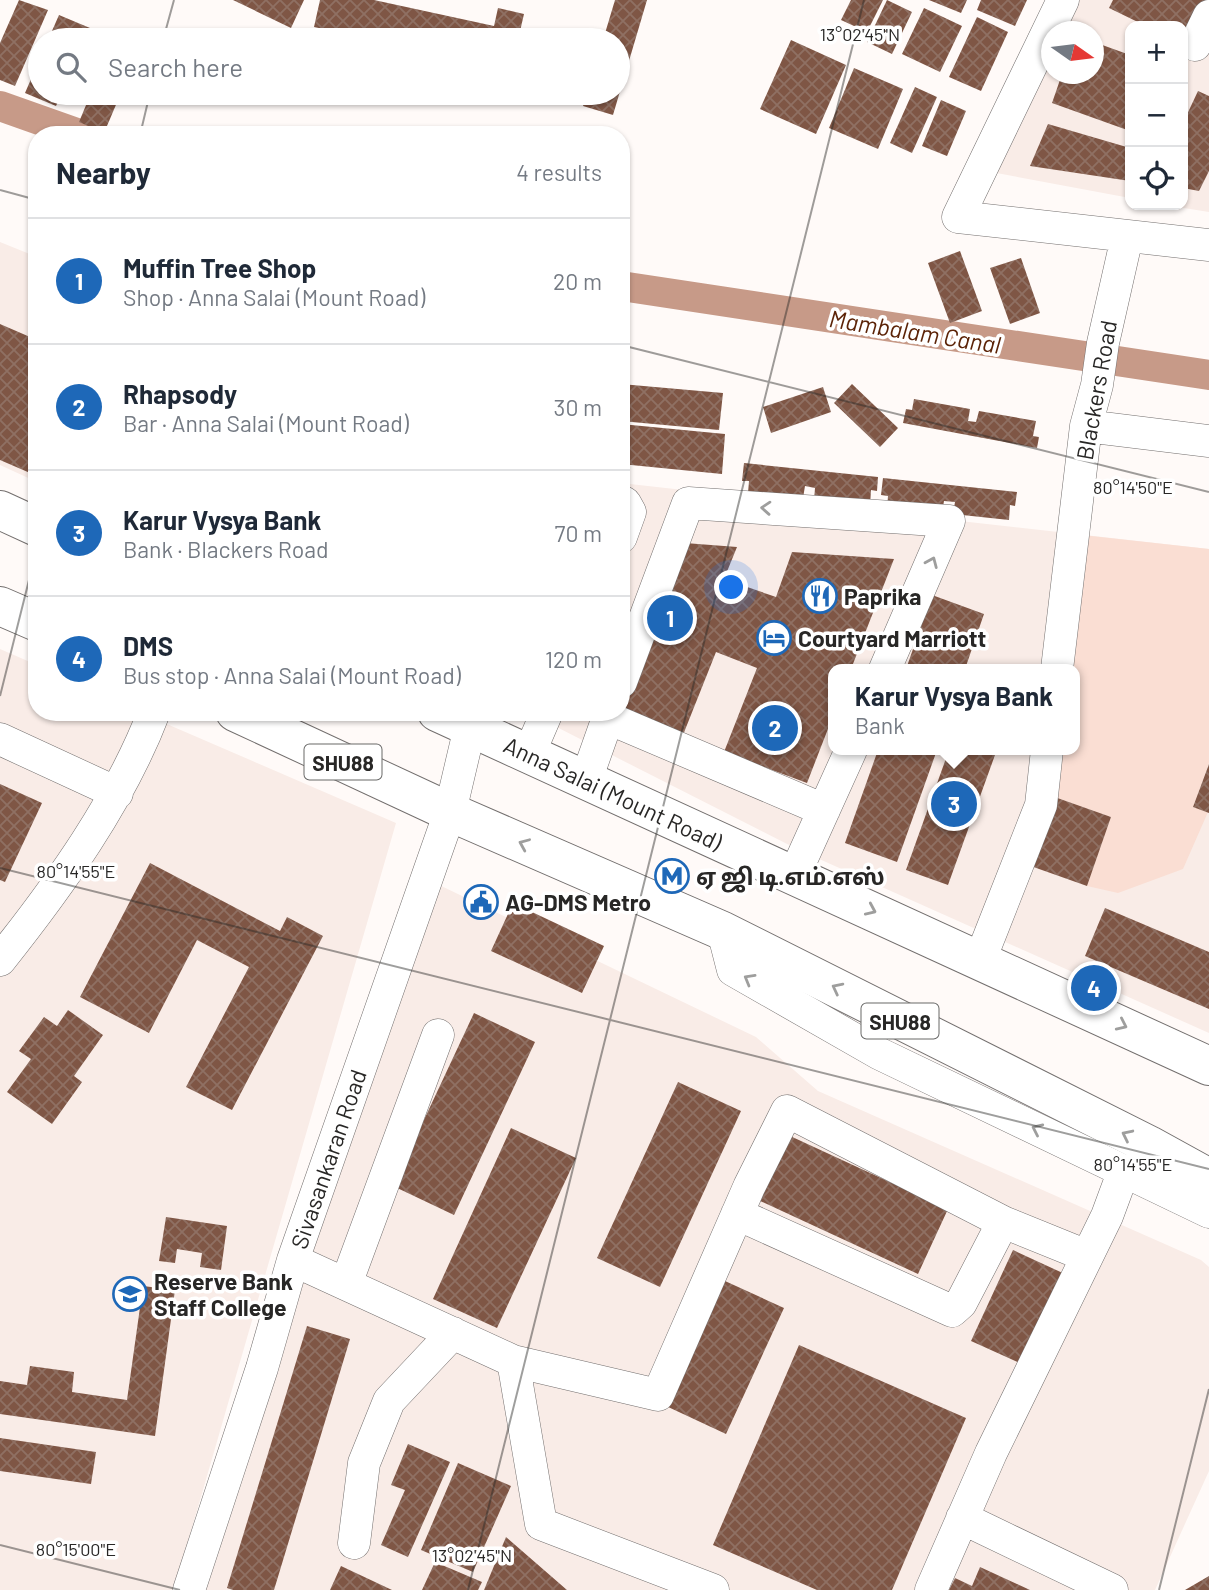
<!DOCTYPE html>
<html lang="en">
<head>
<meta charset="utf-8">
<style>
  body { margin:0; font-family:Barlow,"Noto Sans Tamil",sans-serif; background:#f6f6f7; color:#1f2937 }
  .controls { position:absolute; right:21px; top:21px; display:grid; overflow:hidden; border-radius:14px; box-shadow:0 2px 5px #0004 }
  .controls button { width:63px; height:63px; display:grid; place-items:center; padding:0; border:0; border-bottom:2px solid #e0e1e3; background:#fff; color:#1f2937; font:35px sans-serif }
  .compass { position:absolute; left:1041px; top:21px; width:63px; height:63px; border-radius:50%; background:#fff; box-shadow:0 2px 5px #0004; rotate:104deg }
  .you { position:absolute; left:732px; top:588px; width:24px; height:24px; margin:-18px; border:5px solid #fff; border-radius:50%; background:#1a73e8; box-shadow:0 0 0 10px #1a73e833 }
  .badge { display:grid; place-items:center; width:46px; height:46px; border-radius:50%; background:#1e68b8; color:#fff; font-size:23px; font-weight:700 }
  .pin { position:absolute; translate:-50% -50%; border:4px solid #fff; box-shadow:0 2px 7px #0006 }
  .popup { position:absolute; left:828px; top:664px; width:252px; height:91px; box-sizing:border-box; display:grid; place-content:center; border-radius:14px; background:#fff; filter:drop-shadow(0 2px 5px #0005); font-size:23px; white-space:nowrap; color:#747a83 }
  .popup b { font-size:26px; color:#1f2937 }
  .popup::after { content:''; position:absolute; left:50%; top:100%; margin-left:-14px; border:14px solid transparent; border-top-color:#fff }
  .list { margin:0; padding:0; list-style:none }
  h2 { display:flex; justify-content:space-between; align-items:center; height:91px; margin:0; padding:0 28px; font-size:30px }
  h2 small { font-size:23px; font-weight:400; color:#747a83 }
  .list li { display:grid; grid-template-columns:46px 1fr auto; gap:21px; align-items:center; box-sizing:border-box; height:126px; padding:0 28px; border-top:2px solid #e0e1e3 }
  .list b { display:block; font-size:26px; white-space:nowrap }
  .list p { margin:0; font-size:23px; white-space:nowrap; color:#747a83 }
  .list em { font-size:23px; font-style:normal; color:#747a83 }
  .icon { flex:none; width:38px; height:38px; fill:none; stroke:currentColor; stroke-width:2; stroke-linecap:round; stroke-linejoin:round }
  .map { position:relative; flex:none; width:1209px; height:1590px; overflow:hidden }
  .search { position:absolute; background:#fff; box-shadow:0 2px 5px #0004; left:28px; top:28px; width:602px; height:77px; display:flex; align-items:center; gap:18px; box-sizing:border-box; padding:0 24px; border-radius:38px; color:#747a83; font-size:26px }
  .panel { position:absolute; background:#fff; box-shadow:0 2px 5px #0004; left:28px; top:126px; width:602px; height:595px; border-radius:28px }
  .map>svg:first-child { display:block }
  .built { fill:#f9ece7; fill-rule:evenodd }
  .garden { fill:#faded3 }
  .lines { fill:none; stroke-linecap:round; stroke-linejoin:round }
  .canal { stroke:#c79a88; stroke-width:30 }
  .building { fill:url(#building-cross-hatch) }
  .minor-casing { stroke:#736f6e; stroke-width:33 }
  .major-casing { stroke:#736f6e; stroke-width:40 }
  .minor { stroke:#fff; stroke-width:32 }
  .major { stroke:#fff; stroke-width:38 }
  .oneway { stroke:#9e9e9d }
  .ticks { fill:none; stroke:#282726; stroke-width:2; stroke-opacity:0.45 }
  .labels { text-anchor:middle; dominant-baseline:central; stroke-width:7; stroke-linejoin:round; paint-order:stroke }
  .shield { fill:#fff; stroke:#686867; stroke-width:2 }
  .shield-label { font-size:21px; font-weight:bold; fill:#282726 }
  .street-label { font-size:23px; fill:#282726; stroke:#fff }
  .poi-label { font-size:23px; font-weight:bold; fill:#282726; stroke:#fff; text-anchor:start }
  .water-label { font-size:24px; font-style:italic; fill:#5c2408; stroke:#fff }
  .ticks-label { font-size:18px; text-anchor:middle; fill:#282726; stroke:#fff; stroke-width:7; stroke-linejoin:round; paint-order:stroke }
</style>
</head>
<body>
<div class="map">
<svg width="1209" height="1590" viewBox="0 0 1209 1590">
  <defs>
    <pattern id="building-cross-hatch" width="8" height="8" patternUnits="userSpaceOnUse" patternTransform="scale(1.75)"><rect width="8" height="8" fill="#7f5645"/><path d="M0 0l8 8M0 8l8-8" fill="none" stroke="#8f7063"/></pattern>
  </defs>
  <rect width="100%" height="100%" fill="#fffaf8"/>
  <path class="built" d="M1066 0H1209V212L1165 205H1183V26H1130V198L986 171ZM1052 32H1094V74H1052Z
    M0 242 37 257V482L0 465Z
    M621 483 1209 549V1033L799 850 527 712H621ZM833 669H1075V750H833Z
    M0 649 37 665V712H139L396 823 174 1590H0Z
    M435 883 756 1037 818 1091 1201 1260 1209 1267V1471L1155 1590H199Z"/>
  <path class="garden" d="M1082 535 1209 549V763L1193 807 1208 812 1183 869 1118 893 1087 886 1111 817 1049 795 1055 750H1075V669H1065Z"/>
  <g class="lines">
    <path class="canal" d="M0 106 82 135
      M621 286 1209 375"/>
  </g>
  <path class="building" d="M19 0 48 10 15 86 0 80V43Z
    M233 0H304L291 28Z
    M320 0H374L494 26 498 8 524 14 518 40H375L314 27Z
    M615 0H647L613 115 583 106 587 93H618V40H603Z
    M851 0H883L867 32 841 20Z
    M887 0 912 12 892 54 867 42Z
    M929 0H967L961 13Z
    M981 0H1027L1015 26 977 10Z
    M1113 0H1209L1187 46 1183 44V26H1146L1109 8Z
    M924 8 962 26 940 72 902 54Z
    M59 15 90 28 85 40H48Z
    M977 17 1008 32 981 91 949 77Z
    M791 40 846 65 816 134 760 109Z
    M1094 42 1130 55V131L1052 103 1062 74H1094Z
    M40 58V93H62L56 106 25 93Z
    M854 68 903 89 878 149 829 128Z
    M915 87 937 97 912 153 890 143Z
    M1198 91 1209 96V171L1199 191 1183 188V123Z
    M91 93H121L104 133 79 122Z
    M941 100 966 111 947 156 922 146Z
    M1048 124 1130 148V181L1030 166Z
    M960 251 982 311 950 323 928 263Z
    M1021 258 1040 313 1010 324 990 268Z
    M0 324 37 340V476L0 460Z
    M621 384 723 393 719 430 621 421Z
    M852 384 898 428 880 447 834 403Z
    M823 387 831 412 771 433 763 407Z
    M914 399 970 409 968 421 976 422 979 411 1036 421 1033 436 1039 437 1037 448 903 423 906 409 912 410Z
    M621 424 725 434 722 474 621 464Z
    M744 463 878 477 877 491 871 490 870 506 814 500 815 488 805 486 803 498 748 493 749 481H742Z
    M883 478 1017 492 1015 506 1010 505 1009 520 953 514 955 502 944 501 942 513 887 508 888 496 881 495Z
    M672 542 737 547 724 579 776 597 792 552 894 559 851 669H833V716L807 783 724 752 757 668 716 652 683 735 621 709V670Z
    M932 595 984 614 965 669H906Z
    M878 750H937L897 862 845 843Z
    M949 750H979L995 755 948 885 906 870Z
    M1209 764V813L1193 807Z
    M0 784 42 803 5 882 0 880Z
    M1049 795 1111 817 1087 886 1025 864Z
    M150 863 280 931 287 917 323 936 232 1110 186 1087 249 967 197 940 149 1033 80 997Z
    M513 903 604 946 582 993 491 951Z
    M1105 908 1209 952V1009L1085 956Z
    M68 1010 103 1035 74 1076 82 1082 52 1124 7 1092 31 1059 19 1051 44 1017 57 1026Z
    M474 1013 535 1042 454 1215 393 1186Z
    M678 1082 741 1111 660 1287 597 1258Z
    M511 1128 576 1158 497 1328 433 1299Z
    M788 1135 948 1209 918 1274 758 1200Z
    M166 1217 227 1226 221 1270 200 1267 202 1253 177 1249 175 1263 159 1261Z
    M1013 1250 1067 1275 1026 1366 971 1341Z
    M725 1281 784 1308 726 1434 666 1406Z
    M143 1286 175 1290 155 1436 0 1414V1381L27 1385 30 1366 74 1372 72 1392 127 1400Z
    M307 1326 350 1339 274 1590H233L227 1588Z
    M799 1345 966 1418 892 1590H817L713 1545Z
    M0 1438 96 1452 91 1484 0 1471Z
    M408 1444 450 1462 408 1557 381 1545 405 1490 391 1485Z
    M458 1463 511 1486 473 1572 421 1550Z
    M506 1537 567 1590H484Z
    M435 1562 482 1582 478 1590H422Z
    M341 1566 392 1590H330Z
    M980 1567 1030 1590H949L955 1578 972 1586Z
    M1209 1576V1590H1185Z"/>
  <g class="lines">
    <g class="minor-casing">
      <path id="minor" d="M1063 0 958 217 1209 245
        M1195 45 1209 16
        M1086 426 1209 441
        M621 501 625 503 630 512 621 537
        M1057 669 1086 426 1097 385 1103 343 1127 237
        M621 682 688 503 949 521 885 669
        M608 718 824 810
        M0 739 117 793
        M529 754 547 712
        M586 780 610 712
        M794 876 851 750
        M723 931 733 970 880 1054 1209 1212
        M0 960C59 886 120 801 154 712
        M980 960 1041 805 1047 750
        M737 1214 952 1311 961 1303 1003 1222 1087 1256
        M293 1260 513 1361 658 1395 749 1187 787 1111 1003 1222
        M346 1284 438 1035
        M513 1361 541 1524 713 1590
        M962 1518 1112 1590
        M354 1543 364 1463 389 1401 453 1333
        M189 1590 262 1368 293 1260 450 812 470 727
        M931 1590 991 1453 1107 1216 1124 1170"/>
    </g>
    <g class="major-casing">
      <path id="major" d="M0 510 37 527
        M0 606 37 622
        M235 712 450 812 723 931 1149 1145 1209 1178
        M437 712 1209 1066"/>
    </g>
    <use href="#minor" class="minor"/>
    <use href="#major" class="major"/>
  </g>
  <defs><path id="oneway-chevron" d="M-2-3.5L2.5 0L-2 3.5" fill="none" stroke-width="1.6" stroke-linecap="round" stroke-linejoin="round" transform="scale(1.75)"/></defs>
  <g class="oneway">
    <use href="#oneway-chevron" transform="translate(766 508) rotate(-176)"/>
    <use href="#oneway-chevron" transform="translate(932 562) rotate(-67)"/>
    <use href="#oneway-chevron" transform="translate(524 844) rotate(-157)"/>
    <use href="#oneway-chevron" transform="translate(871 910) rotate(24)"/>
    <use href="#oneway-chevron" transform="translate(749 979) rotate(-150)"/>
    <use href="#oneway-chevron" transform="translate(837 988) rotate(-153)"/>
    <use href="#oneway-chevron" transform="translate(1122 1025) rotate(25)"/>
    <use href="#oneway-chevron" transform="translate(1037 1129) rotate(-155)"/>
    <use href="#oneway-chevron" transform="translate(1127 1135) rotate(-154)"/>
  </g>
  <path class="ticks" d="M163 40 174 0M140 135 150 93M0 190 37 200M621 345 1209 492M0 696 37 548M0 868 1209 1169M0 1545 180 1590M468 1590 864 0M1159 1590 1209 1389"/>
  <defs>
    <g id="restaurant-ring" transform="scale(1.75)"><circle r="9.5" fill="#fff" stroke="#1e68b8" stroke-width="1.5"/><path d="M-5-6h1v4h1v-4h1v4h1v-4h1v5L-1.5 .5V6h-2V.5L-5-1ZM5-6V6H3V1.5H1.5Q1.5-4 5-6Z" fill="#1e68b8"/></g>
    <g id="hotel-ring" transform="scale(1.75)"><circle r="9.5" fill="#fff" stroke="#1e68b8" stroke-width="1.5"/><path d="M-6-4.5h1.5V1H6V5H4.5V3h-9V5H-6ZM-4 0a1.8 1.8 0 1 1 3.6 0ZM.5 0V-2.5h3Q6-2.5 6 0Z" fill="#1e68b8"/></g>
    <g id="metro-ring" transform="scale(1.75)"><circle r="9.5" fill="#fff" stroke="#1e68b8" stroke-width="1.5"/><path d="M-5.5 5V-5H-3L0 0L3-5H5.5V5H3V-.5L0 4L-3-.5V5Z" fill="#1e68b8"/></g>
    <g id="civic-ring" transform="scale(1.75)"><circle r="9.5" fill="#fff" stroke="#1e68b8" stroke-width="1.5"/><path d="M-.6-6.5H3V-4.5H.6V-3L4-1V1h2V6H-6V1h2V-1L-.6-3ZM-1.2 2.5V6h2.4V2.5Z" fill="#1e68b8"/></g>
    <g id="university-ring" transform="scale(1.75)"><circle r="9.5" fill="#fff" stroke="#1e68b8" stroke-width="1.5"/><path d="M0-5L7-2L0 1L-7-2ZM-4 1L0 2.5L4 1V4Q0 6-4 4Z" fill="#1e68b8"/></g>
  </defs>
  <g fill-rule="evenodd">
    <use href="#restaurant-ring" x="820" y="596"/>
    <use href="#hotel-ring" x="774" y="638"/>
    <use href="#metro-ring" x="672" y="876"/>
    <use href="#civic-ring" x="481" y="902"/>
    <use href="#university-ring" x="130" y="1294"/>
  </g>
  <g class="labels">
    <g class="shield">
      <rect x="304.5" y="744.5" width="77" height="35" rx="5"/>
      <rect x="861.5" y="1003.5" width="77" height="35" rx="5"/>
    </g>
    <g class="shield-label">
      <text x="343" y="762">SHU88</text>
      <text x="900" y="1021">SHU88</text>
    </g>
    <g class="street-label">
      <text transform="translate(1096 390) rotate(-80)">Blackers Road</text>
      <text transform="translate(613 793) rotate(25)">Anna Salai (Mount Road)</text>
      <text transform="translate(328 1159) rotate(-71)">Sivasankaran Road</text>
    </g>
    <g class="poi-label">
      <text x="844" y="596">Paprika</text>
      <text x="798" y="638">Courtyard Marriott</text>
      <text x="696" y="876">ஏ ஜி டி.எம்.எஸ்</text>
      <text x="505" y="902">AG-DMS Metro</text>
      <text x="154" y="1281">Reserve Bank<tspan x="154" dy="26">Staff College</tspan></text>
    </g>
    <g class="water-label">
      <text transform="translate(915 331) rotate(9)">Mambalam Canal</text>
    </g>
  </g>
  <g class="ticks-label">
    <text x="860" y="41">13°02'45"N</text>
    <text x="1133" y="494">80°14'50"E</text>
    <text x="76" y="878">80°14'55"E</text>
    <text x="1133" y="1171">80°14'55"E</text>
    <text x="76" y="1556">80°15'00"E</text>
    <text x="472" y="1562">13°02'45"N</text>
  </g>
</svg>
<div class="controls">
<button>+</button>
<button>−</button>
<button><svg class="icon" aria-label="locate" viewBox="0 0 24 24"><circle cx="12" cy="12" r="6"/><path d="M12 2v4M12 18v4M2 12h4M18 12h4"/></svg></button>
</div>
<svg class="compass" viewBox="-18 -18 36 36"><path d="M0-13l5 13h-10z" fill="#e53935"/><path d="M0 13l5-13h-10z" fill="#747a83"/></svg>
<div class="you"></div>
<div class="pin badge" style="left:670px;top:618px">1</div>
<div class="pin badge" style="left:775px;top:728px">2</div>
<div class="pin badge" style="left:954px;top:804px">3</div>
<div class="popup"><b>Karur Vysya Bank</b>Bank</div>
<div class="pin badge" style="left:1094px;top:988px">4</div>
<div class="search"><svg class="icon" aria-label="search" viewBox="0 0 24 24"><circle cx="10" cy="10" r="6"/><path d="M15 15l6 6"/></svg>Search here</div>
<section class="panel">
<h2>Nearby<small>4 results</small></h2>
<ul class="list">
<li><span class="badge">1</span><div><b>Muffin Tree Shop</b><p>Shop · Anna Salai (Mount Road)</p></div><em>20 m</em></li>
<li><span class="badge">2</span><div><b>Rhapsody</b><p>Bar · Anna Salai (Mount Road)</p></div><em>30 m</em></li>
<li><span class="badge">3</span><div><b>Karur Vysya Bank</b><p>Bank · Blackers Road</p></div><em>70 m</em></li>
<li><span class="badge">4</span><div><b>DMS</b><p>Bus stop · Anna Salai (Mount Road)</p></div><em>120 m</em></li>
</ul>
</section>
</div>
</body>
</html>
